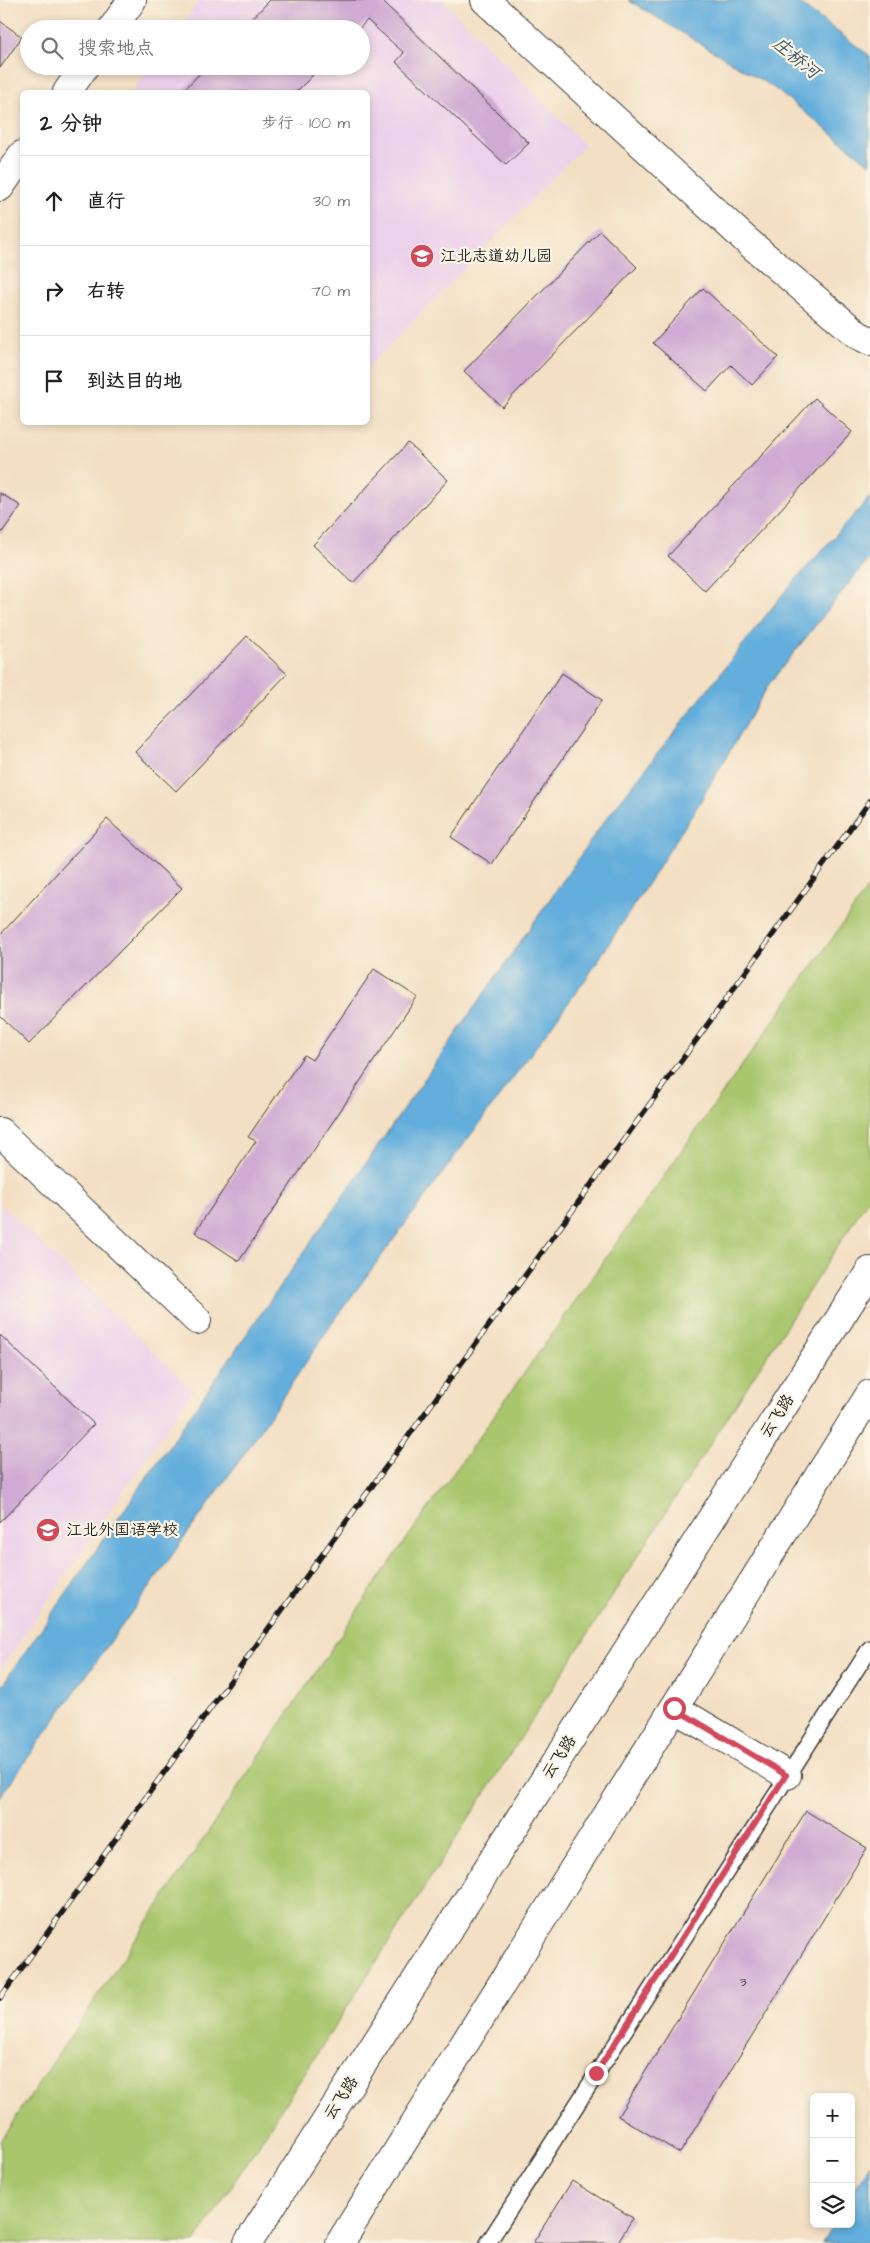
<!DOCTYPE html>
<html lang="zh">
<head>
<meta charset="utf-8">
<style>
  body { margin:0; font-family:"Architects Daughter","LXGW WenKai TC",sans-serif; background:#f2f2f2; color:#222 }
  .controls { position:absolute; right:15px; bottom:15px; display:grid; overflow:hidden; border-radius:8px; box-shadow:0 2px 8px #0003 }
  .controls button { width:45px; height:45px; display:grid; place-items:center; padding:0; border:0; border-bottom:1px solid #e0e0e0; background:#fff; color:#222; font:25px sans-serif }
  .stop { position:absolute; width:15px; height:15px; margin:-11px; border:4px solid #d1495b; border-radius:50%; background:#fff }
  .stop.end { background:#d1495b; border-color:#fff; box-shadow:0 1px 5px #0008 }
  .list { margin:0; padding:0; list-style:none }
  h2 { display:flex; justify-content:space-between; align-items:center; height:65px; margin:0; padding:0 20px; font-size:21px }
  h2 small { font-size:16px; font-weight:400; color:#767676 }
  .list li { display:grid; grid-template-columns:32px 1fr auto; gap:15px; align-items:center; box-sizing:border-box; height:90px; padding:0 20px; border-top:1px solid #e0e0e0 }
  .list b { display:block; font-size:19px; white-space:nowrap }
  .list em { font-size:16px; font-style:normal; color:#767676 }
  .icon { flex:none; width:28px; height:28px; fill:none; stroke:currentColor; stroke-width:2; stroke-linecap:round; stroke-linejoin:round }
  .map { position:relative; flex:none; width:870px; height:2243px; overflow:hidden }
  .search { position:absolute; background:#fff; box-shadow:0 2px 8px #0003; left:20px; top:20px; width:350px; height:55px; display:flex; align-items:center; gap:12px; box-sizing:border-box; padding:0 18px; border-radius:28px; color:#767676; font-size:19px }
  .panel { position:absolute; background:#fff; box-shadow:0 2px 8px #0003; left:20px; top:90px; width:350px; height:335px; border-radius:8px }
  .map>svg:first-child { display:block }
  .built { fill:#ecd1ea }
  .green { fill:#a9c66d; stroke:#627144 }
  .water { fill:#64aedc; stroke:#40657c }
  .building { fill:#cfaad3 }
  .lines { fill:none; stroke-linecap:round; stroke-linejoin:round }
  .lane-casing { stroke:#3c3935; stroke-width:18 }
  .street-casing { stroke:#3c3935; stroke-width:30 }
  .secondary-casing { stroke:#3c3935; stroke-width:30 }
  .lane { stroke:#fff; stroke-width:15 }
  .street { stroke:#fff; stroke-width:28 }
  .secondary { stroke:#fff; stroke-width:28 }
  .rail-casing { stroke:#1c1c1c; stroke-width:5.5 }
  .rail { stroke:#fcf5e5; stroke-width:4; stroke-dasharray:11; stroke-linecap:butt }
  .route { stroke:#d1495b; stroke-width:6 }
  .labels { text-anchor:middle; dominant-baseline:central; stroke-width:4.5; stroke-linejoin:round; paint-order:stroke }
  .number-label { font-size:14px; fill:#49404a }
  .poi-label { font-size:16px; fill:#1c1c1c; stroke:#fcf5e5; text-anchor:start }
  .street-label { font-size:16px; fill:#1c1c1c; stroke:#fcf5e5 }
  .water-label { font-size:18px; font-style:italic; fill:#395669; stroke:#fcf5e5 }
</style>
</head>
<body>
<div class="map">
<svg width="870" height="2243" viewBox="0 0 870 2243">
  <rect width="100%" height="100%" fill="#fcf5e5"/>
  <filter id="ink" filterUnits="userSpaceOnUse"><feTurbulence type="fractalNoise" baseFrequency=".02" numOctaves="2"/><feDisplacementMap in="SourceGraphic" scale="10" xChannelSelector="R" yChannelSelector="G"/><feConvolveMatrix kernelMatrix="1 2 1 2 8 2 1 2 1" color-interpolation-filters="sRGB"/></filter>
  <filter id="wash" filterUnits="userSpaceOnUse"><feTurbulence type="fractalNoise" baseFrequency=".0096" numOctaves="4" result="noise"/><feDisplacementMap in="SourceGraphic" scale="20" xChannelSelector="R" yChannelSelector="G"/><feGaussianBlur stdDeviation="1.12" result="paint"/><feColorMatrix in="noise" values="0 0 0 0 0 0 0 0 0 0 0 0 0 0 0 0 0 1.4 0 .05"/><feComposite in="paint" operator="in"/></filter>
  <g filter="url(#wash)">
    <rect width="100%" height="100%" fill="#f3dfc3"/>
    <path class="built" d="M200 0H443L585 145 368 367V92H132L151 66H361V29H179Z
      M0 1204 193 1390 0 1670Z"/>
    <path class="green" d="M870 885V1196L195 2243H0V2141L379 1578Z"/>
    <path class="water" d="M628 0H795L870 56V164L774 88Z
      M870 497V557L769 684 694 812 588 976 335 1319 249 1447 0 1797V1688L603 823 782 595Z
      M870 2164V2243H822L834 2224H851V2195Z"/>
    <g id="blocks">
      <path class="building" d="M270 0H381L529 143 506 165 396 62 404 53 367 20 359 29H242Z
        M0 21 22 37 0 68Z
        M207 66H322L296 92H182Z
        M600 231 637 267 502 407 464 371Z
        M703 288 778 357 752 385 731 365 707 391 653 343Z
        M815 398 852 432 705 591 668 556Z
        M408 443 448 480 353 583 313 545Z
        M0 493 21 506 0 535Z
        M247 636 287 674 176 791 135 752Z
        M562 673 602 700 492 864 451 837Z
        M107 819 182 888 29 1044 0 1016V935Z
        M374 969 417 997 239 1261 195 1232 256 1141 248 1137 304 1055 312 1060Z
        M0 1335 94 1424 0 1522Z
        M806 1811 867 1848 680 2153 618 2116Z
        M572 2181 633 2218 617 2243H533Z"/>
    </g>
  </g>
  <g filter="url(#ink)">
    <use href="#blocks" fill-opacity="0" stroke="#3c3935" stroke-width="1"/>
    <g class="lines">
      <g class="lane-casing">
        <path id="lane" d="M488 2243 870 1648"/>
      </g>
      <g class="street-casing">
        <path id="street" d="M485 0 747 241 858 335 870 341
          M674 1708 787 1775"/>
      </g>
      <g class="secondary-casing">
        <path id="secondary" d="M112 29 132 0
          M67 92 85 66
          M0 187 22 155
          M0 1132 197 1320
          M248 2243 870 1271
          M340 2243 870 1394"/>
      </g>
      <use href="#lane" class="lane"/>
      <use href="#street" class="street"/>
      <use href="#secondary" class="secondary"/>
      <g class="rail-casing">
        <path id="rail" d="M0 1998 870 801"/>
      </g>
      <use href="#rail" class="rail"/>
    </g>
  </g>
  <g class="lines" filter="url(#ink)">
    <path class="route" d="M596 2073 786 1775 674 1708"/>
  </g>
  <defs>
    <g id="school-disc" transform="scale(1.25)"><circle r="9.5" fill="#d1495b" stroke="#fcf5e5"/><path d="M0-5L7-2L0 1L-7-2ZM-4 1L0 2.5L4 1V4Q0 6-4 4Z" fill="#fff"/></g>
  </defs>
  <g fill-rule="evenodd">
    <use href="#school-disc" x="422" y="256"/>
    <use href="#school-disc" x="48" y="1530"/>
  </g>
  <g class="labels">
    <g class="number-label">
      <text x="743" y="1982">3</text>
    </g>
    <g class="poi-label">
      <text x="440" y="256">江北志道幼儿园</text>
      <text x="66" y="1530">江北外国语学校</text>
    </g>
    <g class="street-label">
      <text transform="translate(777 1416) rotate(-57)">云飞路</text>
      <text transform="translate(559 1757) rotate(-57)">云飞路</text>
      <text transform="translate(341 2098) rotate(-57)">云飞路</text>
    </g>
    <g class="water-label">
      <text transform="translate(796 58) rotate(39)">庄桥河</text>
    </g>
  </g>
</svg>
<div class="controls">
<button>+</button>
<button>−</button>
<button><svg class="icon" aria-label="layers" viewBox="0 0 24 24"><path d="M12 4l9 5-9 5-9-5zM3 14l9 5 9-5"/></svg></button>
</div>
<div class="stop" style="left:674px;top:1708px"></div>
<div class="stop end" style="left:596px;top:2073px"></div>
<div class="search"><svg class="icon" aria-label="search" viewBox="0 0 24 24"><circle cx="10" cy="10" r="6"/><path d="M15 15l6 6"/></svg>搜索地点</div>
<section class="panel">
<h2>2 分钟<small>步行 · 100 m</small></h2>
<ul class="list">
<li><svg class="icon" aria-label="ahead" viewBox="0 0 24 24"><path d="M12 20V5M6 11l6-6 6 6"/></svg><div><b>直行</b></div><em>30 m</em></li>
<li><svg class="icon" aria-label="right" viewBox="0 0 24 24"><path d="M7 20v-9h11M14 6l5 5-5 5"/></svg><div><b>右转</b></div><em>70 m</em></li>
<li><svg class="icon" aria-label="arrive" viewBox="0 0 24 24"><path d="M6 21V4h12l-3 4 3 4H6"/></svg><div><b>到达目的地</b></div></li>
</ul>
</section>
</div>
</body>
</html>
